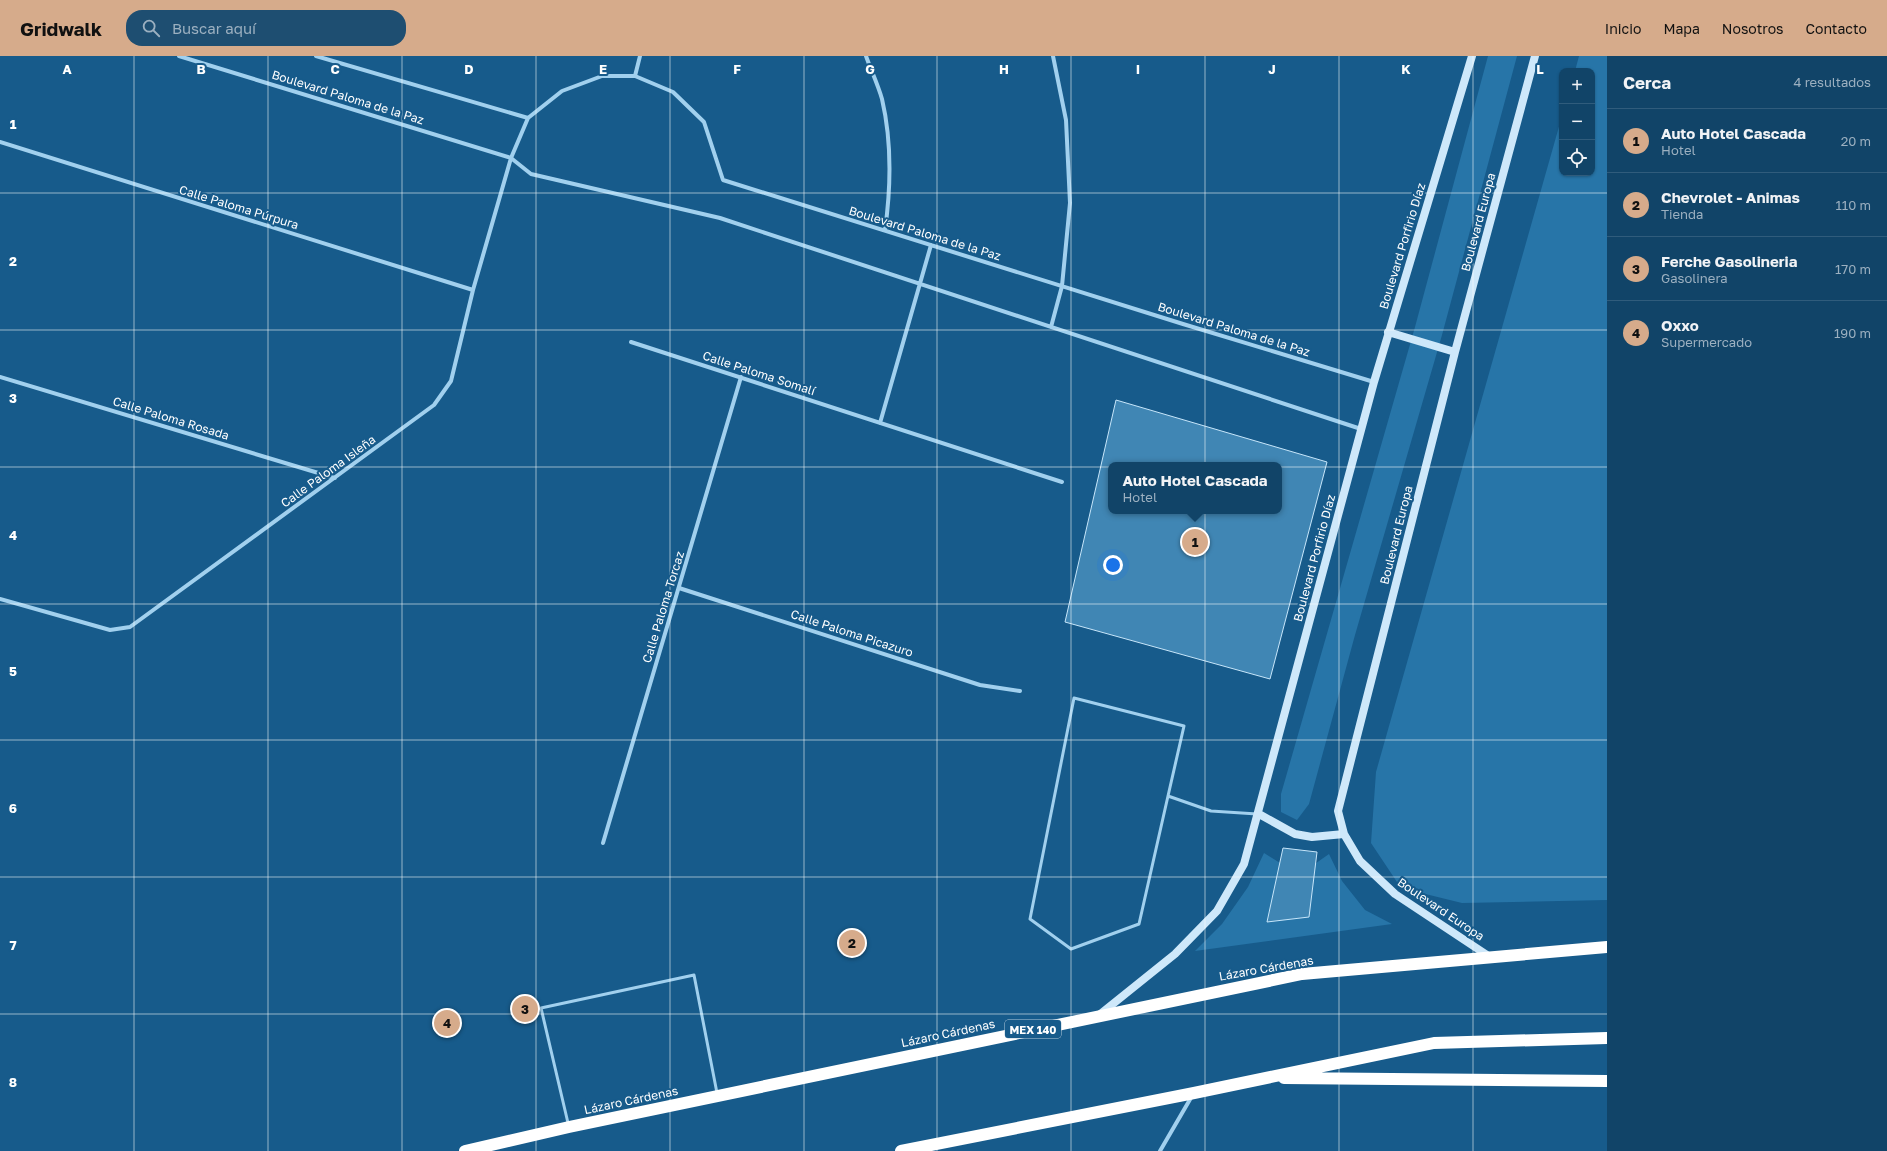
<!DOCTYPE html>
<html lang="es">
<head>
<meta charset="utf-8">
<style>
  body { margin:0; font-family:"Golos Text",sans-serif; background:#1e4e71; color:#f1f3f6 }
  .controls { position:absolute; right:12px; top:12px; display:grid; overflow:hidden; border-radius:8px; box-shadow:0 1px 3px #0004 }
  .controls button { width:36px; height:36px; display:grid; place-items:center; padding:0; border:0; border-bottom:1px solid #305c7c; background:#114468; color:#f1f3f6; font:20px sans-serif }
  .you { position:absolute; left:1113px; top:509px; width:14px; height:14px; margin:-10px; border:3px solid #fff; border-radius:50%; background:#1a73e8; box-shadow:0 0 0 6px #1a73e833 }
  .badge { display:grid; place-items:center; width:26px; height:26px; border-radius:50%; background:#d6ab8b; color:#111; font-size:13px; font-weight:700 }
  .pin { position:absolute; translate:-50% -50%; border:2px solid #fff; box-shadow:0 1px 4px #0006 }
  .popup { position:absolute; left:1108px; top:406px; width:174px; height:52px; box-sizing:border-box; display:grid; place-content:center; border-radius:8px; background:#114468; filter:drop-shadow(0 1px 3px #0005); font-size:13px; white-space:nowrap; color:#9cb0c0 }
  .popup b { font-size:15px; color:#f1f3f6 }
  .popup::after { content:''; position:absolute; left:50%; top:100%; margin-left:-8px; border:8px solid transparent; border-top-color:#114468 }
  .list { margin:0; padding:0; list-style:none }
  h2 { display:flex; justify-content:space-between; align-items:center; height:52px; margin:0; padding:0 16px; font-size:17px }
  h2 small { font-size:13px; font-weight:400; color:#9cb0c0 }
  .list li { display:grid; grid-template-columns:26px 1fr auto; gap:12px; align-items:center; box-sizing:border-box; height:64px; padding:0 16px; border-top:1px solid #305c7c }
  .list b { display:block; font-size:15px; white-space:nowrap }
  .list p { margin:0; font-size:13px; white-space:nowrap; color:#9cb0c0 }
  .list em { font-size:13px; font-style:normal; color:#9cb0c0 }
  .icon { flex:none; width:22px; height:22px; fill:none; stroke:currentColor; stroke-width:2; stroke-linecap:round; stroke-linejoin:round }
  .map { position:relative; flex:none; width:1607px; height:1095px; overflow:hidden }
  header { display:flex; align-items:center; gap:24px; box-sizing:border-box; height:56px; padding:0 20px; background:#d6ab8b; color:#111 }
  header strong { font-size:19px }
  nav { display:flex; gap:22px; margin-inline-start:auto; font-size:14px }
  .search { width:280px; height:36px; background:#1e4e71; display:flex; align-items:center; gap:10px; box-sizing:border-box; padding:0 14px; border-radius:16px; color:#9cb0c0; font-size:15px }
  main { display:flex }
  aside { flex:1; background:#114468 }
  .map>svg:first-child { display:block }
  .green { fill:#2775a8 }
  .building { fill:#4086b4; stroke:#c7e6fa; fill-rule:evenodd }
  .lines { fill:none; stroke-linecap:round; stroke-linejoin:round }
  .lane { stroke:#a1d0ee; stroke-width:3 }
  .street { stroke:#a1d0ee; stroke-width:4 }
  .secondary { stroke:#cee8fa; stroke-width:8 }
  .highway { stroke:#fff; stroke-width:12 }
  .grid { fill:none; stroke:#fff; stroke-width:1; stroke-opacity:0.55 }
  .labels { text-anchor:middle; dominant-baseline:central; stroke-width:4; stroke-linejoin:round; paint-order:stroke }
  .shield { fill:#175b8b; stroke:#b9cedc; stroke-width:1 }
  .shield-label { font-size:11px; font-weight:bold; fill:#fff }
  .street-label { font-size:12px; fill:#fff; stroke:#175b8b }
  .grid-label { font-size:13px; text-anchor:middle; font-weight:bold; fill:#fff; stroke:#175b8b; stroke-width:4; stroke-linejoin:round; paint-order:stroke }
</style>
</head>
<body>
<header>
<strong>Gridwalk</strong>
<div class="search"><svg class="icon" aria-label="search" viewBox="0 0 24 24"><circle cx="10" cy="10" r="6"/><path d="M15 15l6 6"/></svg>Buscar aquí</div>
<nav><a>Inicio</a><a>Mapa</a><a>Nosotros</a><a>Contacto</a></nav>
</header>
<main>
<div class="map">
<svg width="1607" height="1095" viewBox="0 0 1607 1095">
  <rect width="100%" height="100%" fill="#175b8b"/>
  <path class="green" d="M1488 0H1517L1442 279 1355 579 1309 748 1297 764 1281 756V738L1415 271Z
    M1579 0H1607V844L1462 847 1401 832 1371 787 1376 716 1562 60V117H1592V15H1575Z
    M1264 797 1285 810 1309 812 1329 798 1342 825 1365 854 1392 868 1195 895 1222 868 1248 831Z"/>
  <path class="building" d="M1116 344 1327 406 1270 623 1065 566ZM1111 409H1279V455H1111Z
    M1283 792 1317 796 1309 861 1267 866Z"/>
  <g class="lines">
    <path class="lane" d="M1168 740 1139 868 1071 893 1030 863 1074 642 1184 670 1168 740 1211 755 1257 758
      M568 1067 541 952 694 919 717 1037"/>
    <path class="street" d="M179 0 511 102 531 118 720 162 1361 373
      M316 0 528 62
      M866 0C871 14 878 29 882 43 892 86 891 131 885 174
      M635 20 640 0
      M0 86 473 234
      M1051 271 1062 230 1070 147 1066 64 1053 0
      M631 286 1062 426
      M0 321 335 422
      M880 367 931 189
      M679 532 980 629 1020 635
      M0 543 110 574 130 571 434 349 451 325 473 234 511 102 528 62 562 35 602 20H635L673 36 704 66 723 124 1183 268 1374 326
      M603 787 741 321
      M1160 1095 1192 1040"/>
    <path class="secondary" d="M1388 276 1455 296
      M1259 758 1295 778 1312 781 1344 778
      M1490 901 1395 838 1360 805 1344 778 1338 755 1455 296 1535 0
      M1099 959 1175 898 1217 855 1244 808 1374 326 1472 0"/>
    <path class="highway" d="M1284 1022 1607 1025
      M465 1095 569 1071 1302 918 1607 891
      M901 1095 1194 1037 1434 987 1607 982"/>
  </g>
  <path class="grid" d="M134 0V1095M268 0V1095M402 0V1095M536 0V1095M670 0V1095M804 0V1095M937 0V1095M1071 0V1095M1205 0V1095M1339 0V1095M1473 0V1095M0 137H1607M0 274H1607M0 411H1607M0 548H1607M0 684H1607M0 821H1607M0 958H1607"/>
  <g class="labels">
    <rect class="shield" x="1005" y="964" width="56" height="18" rx="3"/>
    <g class="shield-label">
      <text x="1033" y="973">MEX 140</text>
    </g>
    <g class="street-label">
      <text transform="translate(348 41) rotate(17)">Boulevard Paloma de la Paz</text>
      <text transform="translate(239 151) rotate(17)">Calle Paloma Púrpura</text>
      <text transform="translate(1478 166) rotate(-75)">Boulevard Europa</text>
      <text transform="translate(925 177) rotate(17)">Boulevard Paloma de la Paz</text>
      <text transform="translate(1402 190) rotate(-73)">Boulevard Porfirio Díaz</text>
      <text transform="translate(1234 273) rotate(17)">Boulevard Paloma de la Paz</text>
      <text transform="translate(759 317) rotate(18)">Calle Paloma Somalí</text>
      <text transform="translate(171 362) rotate(17)">Calle Paloma Rosada</text>
      <text transform="translate(328 415) rotate(-36)">Calle Paloma Isleña</text>
      <text transform="translate(1396 479) rotate(-76)">Boulevard Europa</text>
      <text transform="translate(1314 502) rotate(-75)">Boulevard Porfirio Díaz</text>
      <text transform="translate(663 551) rotate(-73)">Calle Paloma Torcaz</text>
      <text transform="translate(852 577) rotate(18)">Calle Paloma Picazuro</text>
      <text transform="translate(1441 853) rotate(34)">Boulevard Europa</text>
      <text transform="translate(1266 912) rotate(-10)">Lázaro Cárdenas</text>
      <text transform="translate(948 977) rotate(-12)">Lázaro Cárdenas</text>
      <text transform="translate(631 1044) rotate(-12)">Lázaro Cárdenas</text>
    </g>
  </g>
  <g class="grid-label">
    <text x="67" y="18">A</text>
    <text x="201" y="18">B</text>
    <text x="335" y="18">C</text>
    <text x="469" y="18">D</text>
    <text x="603" y="18">E</text>
    <text x="737" y="18">F</text>
    <text x="870" y="18">G</text>
    <text x="1004" y="18">H</text>
    <text x="1138" y="18">I</text>
    <text x="1272" y="18">J</text>
    <text x="1406" y="18">K</text>
    <text x="1540" y="18">L</text>
    <text x="13" y="73">1</text>
    <text x="13" y="210">2</text>
    <text x="13" y="347">3</text>
    <text x="13" y="484">4</text>
    <text x="13" y="620">5</text>
    <text x="13" y="757">6</text>
    <text x="13" y="894">7</text>
    <text x="13" y="1031">8</text>
  </g>
</svg>
<div class="controls">
<button>+</button>
<button>−</button>
<button><svg class="icon" aria-label="locate" viewBox="0 0 24 24"><circle cx="12" cy="12" r="6"/><path d="M12 2v4M12 18v4M2 12h4M18 12h4"/></svg></button>
</div>
<div class="you"></div>
<div class="pin badge" style="left:1195px;top:486px">1</div>
<div class="popup"><b>Auto Hotel Cascada</b>Hotel</div>
<div class="pin badge" style="left:852px;top:887px">2</div>
<div class="pin badge" style="left:525px;top:953px">3</div>
<div class="pin badge" style="left:447px;top:967px">4</div>
</div>
<aside>
<h2>Cerca<small>4 resultados</small></h2>
<ul class="list">
<li><span class="badge">1</span><div><b>Auto Hotel Cascada</b><p>Hotel</p></div><em>20 m</em></li>
<li><span class="badge">2</span><div><b>Chevrolet - Animas</b><p>Tienda</p></div><em>110 m</em></li>
<li><span class="badge">3</span><div><b>Ferche Gasolineria</b><p>Gasolinera</p></div><em>170 m</em></li>
<li><span class="badge">4</span><div><b>Oxxo</b><p>Supermercado</p></div><em>190 m</em></li>
</ul>
</aside>
</main>
</body>
</html>
